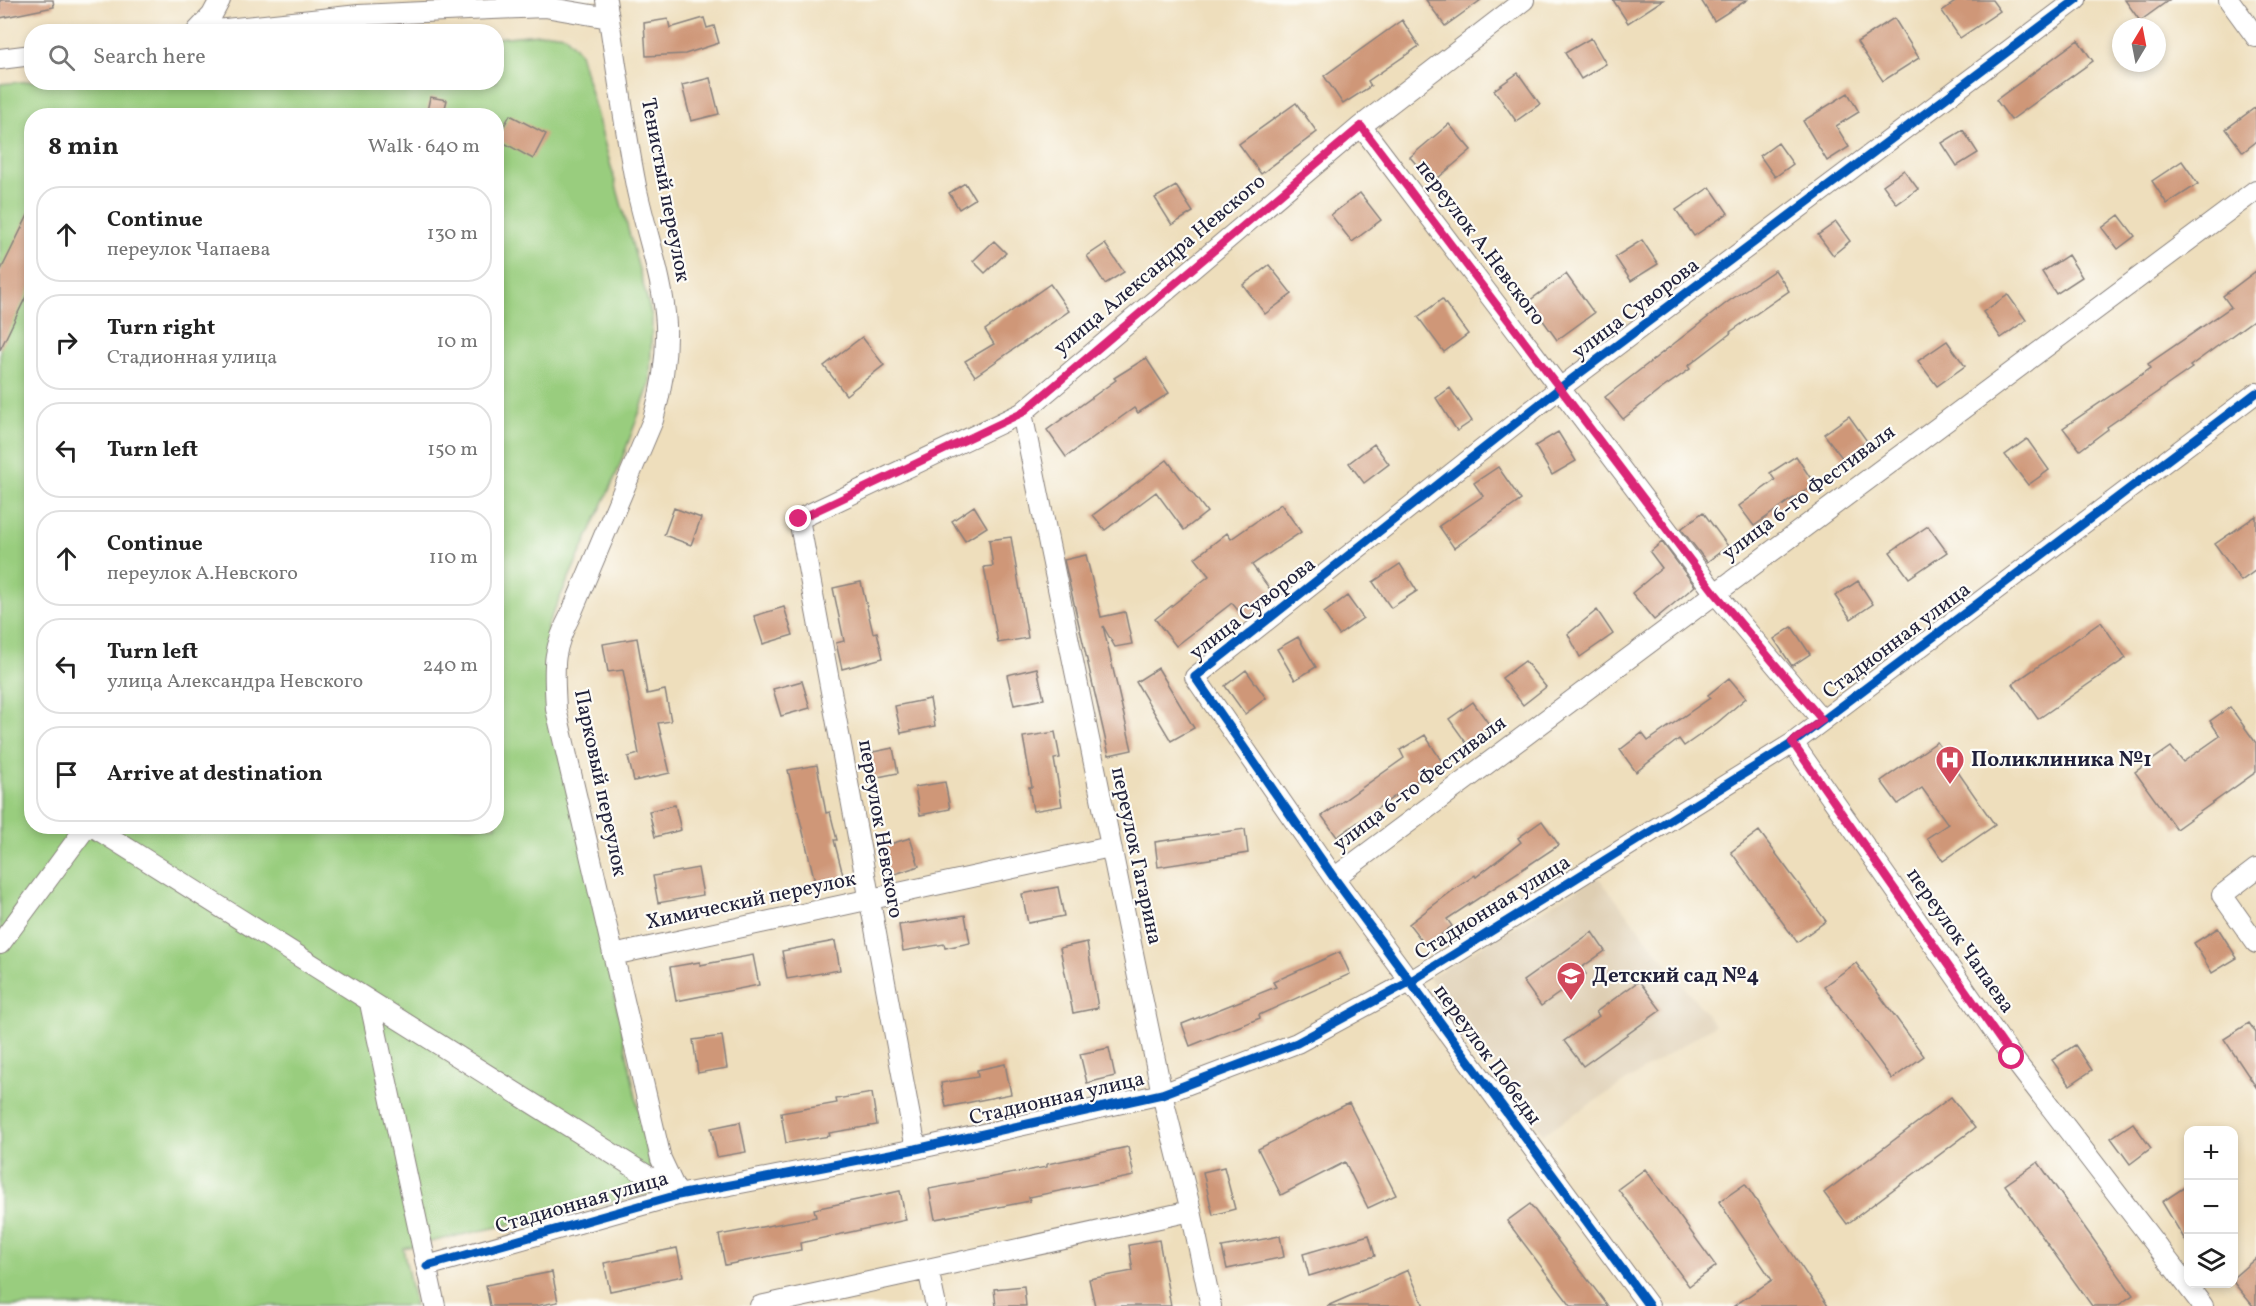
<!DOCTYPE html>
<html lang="en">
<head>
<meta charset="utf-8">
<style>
  body { margin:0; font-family:Vollkorn,serif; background:#f2f2f2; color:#222 }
  .controls { position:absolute; right:18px; bottom:18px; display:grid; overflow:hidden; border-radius:12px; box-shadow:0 3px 9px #0003 }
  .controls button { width:54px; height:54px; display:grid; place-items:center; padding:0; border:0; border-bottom:2px solid #e0e0e0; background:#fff; color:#222; font:30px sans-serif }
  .compass { position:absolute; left:2112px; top:18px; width:54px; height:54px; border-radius:50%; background:#fff; box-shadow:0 3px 9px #0003; rotate:10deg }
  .stop { position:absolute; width:18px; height:18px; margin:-14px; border:4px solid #db2777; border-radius:50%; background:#fff }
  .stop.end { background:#db2777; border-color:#fff; box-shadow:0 2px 6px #0008 }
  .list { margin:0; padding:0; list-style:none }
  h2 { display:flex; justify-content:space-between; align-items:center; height:78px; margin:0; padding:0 24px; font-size:26px }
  h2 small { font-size:20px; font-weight:400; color:#767676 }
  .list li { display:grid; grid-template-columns:39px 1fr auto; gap:18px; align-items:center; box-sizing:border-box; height:96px; margin:0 12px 12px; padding:0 12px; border:2px solid #e0e0e0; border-radius:24px }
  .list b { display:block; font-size:22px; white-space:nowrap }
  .list p { margin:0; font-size:20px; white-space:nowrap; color:#767676 }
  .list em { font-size:20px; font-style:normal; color:#767676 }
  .icon { flex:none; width:33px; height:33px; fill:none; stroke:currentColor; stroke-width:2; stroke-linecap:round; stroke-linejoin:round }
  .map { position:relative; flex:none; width:2256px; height:1306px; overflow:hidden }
  .search { position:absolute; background:#fff; box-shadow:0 3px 9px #0003; left:24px; top:24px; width:480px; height:66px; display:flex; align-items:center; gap:15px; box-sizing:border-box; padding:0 21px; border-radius:24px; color:#767676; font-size:22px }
  .panel { position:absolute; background:#fff; box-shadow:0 3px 9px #0003; left:24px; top:108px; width:480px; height:726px; border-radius:24px }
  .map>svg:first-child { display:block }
  .built { fill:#deceb2 }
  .green { fill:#99cd7e; stroke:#5e785c; stroke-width:1.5; fill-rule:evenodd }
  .building { fill:#cf9778 }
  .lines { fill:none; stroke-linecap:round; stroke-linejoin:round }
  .minor-casing { stroke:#88807c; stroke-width:22 }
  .minor { stroke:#fff; stroke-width:20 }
  .cycleway-casing { stroke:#fdfcf7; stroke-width:13 }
  .cycleway { stroke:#0057b8; stroke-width:9 }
  .route { stroke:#db2777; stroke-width:8 }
  .labels { text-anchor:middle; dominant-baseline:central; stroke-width:4.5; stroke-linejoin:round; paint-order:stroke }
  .street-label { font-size:21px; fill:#22223b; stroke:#fdfcf7 }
  .poi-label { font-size:21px; font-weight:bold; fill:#22223b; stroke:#fdfcf7; text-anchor:start }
</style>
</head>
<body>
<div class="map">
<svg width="2256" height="1306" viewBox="0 0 2256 1306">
  <rect width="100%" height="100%" fill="#fdfcf7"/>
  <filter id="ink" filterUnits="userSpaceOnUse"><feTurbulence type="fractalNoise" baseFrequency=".0167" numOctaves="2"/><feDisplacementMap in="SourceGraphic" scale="12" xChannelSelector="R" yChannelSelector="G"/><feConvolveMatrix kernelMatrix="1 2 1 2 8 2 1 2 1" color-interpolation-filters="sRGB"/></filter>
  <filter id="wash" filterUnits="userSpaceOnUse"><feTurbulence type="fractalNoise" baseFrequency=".008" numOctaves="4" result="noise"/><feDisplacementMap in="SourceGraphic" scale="24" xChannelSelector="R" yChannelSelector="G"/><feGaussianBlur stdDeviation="1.35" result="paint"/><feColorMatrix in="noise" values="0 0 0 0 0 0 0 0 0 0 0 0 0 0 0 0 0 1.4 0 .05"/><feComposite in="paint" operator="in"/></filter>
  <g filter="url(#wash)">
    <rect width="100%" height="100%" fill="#eedebc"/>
    <path class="built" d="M1598 877 1715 1025 1543 1134 1429 978Z"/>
    <path class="green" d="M549 33 565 35 580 53 652 317 650 384 616 475 547 626 554 707 656 1192 403 1248 415 1306H0V84L31 81 496 82 497 38ZM32 116H496V826H32Z"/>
    <g id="blocks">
      <path class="building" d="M0 0H53L54 7 0 18Z
        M1426 0H1481L1445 26Z
        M1613 0H1663L1628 23Z
        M1701 0H1747L1714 21Z
        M1958 0H1992L2000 11 1960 38 1942 11Z
        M2125 0H2169L2140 21Z
        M704 18 707 28 714 26 719 43 685 54 646 56 644 23 668 19 670 28Z
        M1894 18 1919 58 1883 81 1857 42Z
        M1402 20 1419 46 1368 81 1371 86 1343 104 1324 76Z
        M1591 38 1606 64 1581 79 1565 53Z
        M2078 40 2093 61 2011 120 1996 100Z
        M1518 73 1540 104 1516 121 1494 90Z
        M710 78 719 114 691 121 682 85Z
        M1848 93 1859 112 1836 126 1849 147 1827 161 1803 121Z
        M430 97 447 100 443 116H426Z
        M1296 103 1317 132 1261 174 1239 144Z
        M2256 107V142L2243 152 2226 129Z
        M510 115 546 134 533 159 497 139Z
        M1449 124 1471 150 1432 183 1410 157Z
        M1963 130 1978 153 1957 166 1942 143Z
        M1778 143 1793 164 1775 177 1760 156Z
        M2182 161 2198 184 2167 204 2152 181Z
        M1904 170 1918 189 1897 204 1883 185Z
        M965 183 975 199 959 209 949 193Z
        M1176 186 1193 212 1172 225 1155 198Z
        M1710 187 1728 213 1694 236 1676 210Z
        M1360 193 1381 220 1352 242 1331 215Z
        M32 207V284L0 350V272Z
        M2119 215 2135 236 2118 249 2102 228Z
        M1836 222 1850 241 1833 255 1818 235Z
        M1642 240 1658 264 1631 281 1615 257Z
        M994 241 1006 253 985 273 973 261Z
        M1105 244 1124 272 1105 284 1087 256Z
        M2068 255 2082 277 2056 294 2042 272Z
        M1269 265 1292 294 1265 314 1243 285Z
        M1775 270 1789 291 1730 332 1731 333 1688 366 1690 369 1660 390 1623 419 1605 397 1729 301Z
        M2256 271V318L2190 366 2192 368 2107 427 2108 429 2080 450 2063 428 2151 368 2148 364 2231 307 2223 296Z
        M1566 274 1594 313 1557 340 1529 301Z
        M1050 284 1069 311 975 376 965 361 994 344 985 330Z
        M2008 295 2026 320 2001 338 1983 312Z
        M1442 299 1468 334 1444 352 1418 317Z
        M862 337 884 365 846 395 824 366Z
        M1947 341 1965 366 1937 386 1918 361Z
        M1146 358 1169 393 1138 413 1134 408 1066 457 1047 430 1116 380 1114 378Z
        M1450 388 1472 421 1457 431 1436 398Z
        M1849 416 1867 441 1843 459 1824 434Z
        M1558 432 1576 461 1552 475 1535 446Z
        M2027 439 2049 470 2028 485 2005 455Z
        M1374 444 1389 464 1364 483 1349 463Z
        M1796 456 1815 485 1789 501 1754 526 1739 506 1775 480 1770 473Z
        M1167 460 1207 512 1184 530 1156 492 1105 530 1093 515Z
        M1498 467 1521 500 1454 548 1439 526 1483 496 1474 483Z
        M1281 504 1301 532 1252 565 1275 596 1245 619 1232 603 1176 646 1155 619 1209 576 1195 558 1227 533 1231 539Z
        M974 506 987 527 965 541 952 521Z
        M674 508 701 518 691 545 664 535Z
        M1703 512 1728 546 1707 562 1681 529Z
        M2256 516V570L2241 581 2215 544Z
        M1928 526 1947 552 1909 578 1890 552Z
        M1011 537 1028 638 998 643 984 567 993 566 989 540Z
        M1662 542 1695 586 1654 620 1632 593 1662 568 1650 552Z
        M1086 555 1101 617 1125 612 1132 644 1115 647 1103 626 1132 750 1109 755 1064 560Z
        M1400 564 1417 591 1391 608 1373 582Z
        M1858 581 1873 604 1851 619 1835 596Z
        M861 582 873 633 877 632 883 658 842 669 836 643 844 641 833 588Z
        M1347 596 1363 618 1339 635 1324 613Z
        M784 607 793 635 763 644 754 616Z
        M1597 610 1613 634 1580 657 1568 634Z
        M2101 622 2126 658 2038 719 2013 684Z
        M1792 627 1810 654 1792 666 1774 639Z
        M1298 637 1316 667 1295 680 1277 649Z
        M637 638 647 694 665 690 671 721 658 723 670 773 634 781 628 757 639 754 623 670 608 672 603 644Z
        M1525 661 1546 687 1523 705 1502 678Z
        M1037 668 1044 699 1014 705 1007 675Z
        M1158 668 1194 728 1171 741 1136 682Z
        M1246 670 1266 698 1245 714 1225 686Z
        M1729 678 1746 698 1717 723 1684 746 1679 739 1636 772 1620 750 1642 733 1648 741 1710 698 1708 695Z
        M802 681 810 708 781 716 773 689Z
        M930 699 935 726 901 733 895 706Z
        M1473 702 1491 727 1467 744 1449 719Z
        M2230 707 2256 743V772L2176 829 2135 772 2171 747 2183 762 2220 736 2210 721Z
        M1055 732 1060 758 1054 759 1062 806 1033 811 1029 787H1032L1023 737Z
        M1425 735 1444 765 1418 780 1337 837 1322 816 1404 758 1400 750Z
        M1937 742 1995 825 1943 861 1927 838 1948 824 1922 788 1898 804 1881 781Z
        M893 748 898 773 873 778 868 753Z
        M817 765 826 813 830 812 837 840H834L845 883 817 890 788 770Z
        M945 782 950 809 920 815 915 787Z
        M675 805 681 830 655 837 649 811Z
        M1542 821 1559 845 1447 919 1452 926 1426 946 1409 924 1452 891 1475 875 1476 877 1521 842 1518 838Z
        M1245 829 1248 853 1158 867 1155 842Z
        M1759 831 1826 921 1797 942 1731 852Z
        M910 838 919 866 889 876 880 847Z
        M698 868 703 895 658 903 653 876Z
        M1058 887 1064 916 1028 923 1022 894Z
        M965 915 970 943 945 948 944 944 903 951 899 925Z
        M2218 928 2237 958 2212 973 2194 943Z
        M1592 932 1605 951 1581 968 1586 974 1541 1006 1523 981Z
        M835 941 840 970 787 979 782 951Z
        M1087 942 1098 1008 1073 1013 1060 948Z
        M1340 952 1350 974 1259 1015 1260 1018 1190 1046 1182 1024 1276 987 1273 982Z
        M753 955 759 985 676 1001 670 967 700 962V965Z
        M1856 963 1924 1056 1892 1079 1824 986Z
        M1639 981 1661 1010 1583 1066 1564 1041 1599 1016 1596 1012Z
        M2249 1023 2256 1033V1087L2224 1039Z
        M722 1036 727 1068 698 1073 693 1040Z
        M2075 1045 2092 1070 2070 1085 2052 1060Z
        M1109 1048 1115 1076 1087 1083 1080 1054Z
        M1005 1064 1011 1094 946 1107 941 1083 978 1077 977 1070Z
        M872 1093 877 1125 829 1133 830 1136 786 1143 781 1113 837 1103 836 1099Z
        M1951 1097 1975 1128 1847 1224 1824 1193Z
        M1349 1103 1396 1195 1368 1208 1345 1162 1281 1195 1258 1149Z
        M740 1122 746 1152 717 1157 711 1128Z
        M2133 1123 2151 1148 2130 1164 2111 1138Z
        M1128 1147 1134 1176 1029 1197 1030 1201 935 1219 929 1189 1047 1167V1164Z
        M2038 1162 2133 1295 2117 1306H2092L2005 1185Z
        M1224 1167 1235 1209 1213 1215 1203 1172Z
        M1645 1169 1716 1266 1689 1286 1618 1189Z
        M1745 1184 1828 1306H1734L1772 1280 1719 1202Z
        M2188 1185V1245L2162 1202Z
        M900 1191 906 1220 800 1243 801 1250 725 1265 719 1235 816 1217 814 1209Z
        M1530 1204 1561 1245 1608 1306H1571L1552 1281 1507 1221Z
        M1369 1235 1375 1256 1309 1276 1303 1254Z
        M1280 1236 1284 1257 1227 1269 1222 1247Z
        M1159 1240 1171 1306H1095L1089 1279 1133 1271 1129 1245Z
        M677 1248 683 1276 610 1291 604 1263Z
        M2256 1258V1306H2253L2234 1283V1277Z
        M1408 1270 1424 1306H1327L1375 1285Z
        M552 1272 558 1302 535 1306H490L486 1285Z
        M1024 1286 1026 1306H996L994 1289Z"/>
    </g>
  </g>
  <g filter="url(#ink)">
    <use href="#blocks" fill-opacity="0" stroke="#88807c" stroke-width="1.5"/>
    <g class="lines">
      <g class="minor-casing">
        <path id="minor" d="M606 0C616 62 624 125 636 186 645 230 664 281 666 325 667 357 662 389 653 420L571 614C551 652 554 667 556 709L661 1159 678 1195
          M2229 0 2256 37
          M197 31 212 15 220 0
          M197 32 359 15 467 10 545 7 609 18
          M0 59 32 55
          M1361 126 1715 593 1822 720
          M1022 413 1162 1094 1191 1211 1211 1306
          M1793 743 2012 1057 2203 1306
          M92 826 678 1195
          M2256 869 2222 895 2256 943
          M1334 878 2256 190
          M0 944 87 826
          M613 955 1110 847
          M370 1003 435 1306
          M916 1149 799 519 1022 413 1361 126 1524 0
          M427 1266 678 1195 916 1149 1162 1094 1297 1043 1411 981 1793 743 2256 393
          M928 1269 936 1306
          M760 1306 1191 1211
          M1649 1306 1334 878 1195 677 1560 388 2076 0"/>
      </g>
      <use href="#minor" class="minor"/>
      <g class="cycleway-casing">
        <path id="cycleway" d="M427 1266 678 1195 916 1149 1162 1094 1297 1043 1411 981 1793 743 2256 393
          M1649 1306 1334 878 1195 677 1560 388 2076 0"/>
      </g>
      <use href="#cycleway" class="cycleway"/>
    </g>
  </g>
  <g class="lines" filter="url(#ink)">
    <path class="route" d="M799 519 1022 413 1361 126 1715 593 1822 720 1792 742 2012 1057"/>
  </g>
  <defs>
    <g id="hospital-pin" transform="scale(1.5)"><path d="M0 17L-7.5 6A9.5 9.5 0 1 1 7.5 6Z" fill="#d1495b" stroke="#fdfcf7"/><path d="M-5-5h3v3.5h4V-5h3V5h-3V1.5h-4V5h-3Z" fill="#fff"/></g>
    <g id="school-pin" transform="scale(1.5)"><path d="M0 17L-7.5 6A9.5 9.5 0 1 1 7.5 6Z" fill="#d1495b" stroke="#fdfcf7"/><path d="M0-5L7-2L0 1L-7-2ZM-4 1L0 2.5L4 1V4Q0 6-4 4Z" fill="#fff"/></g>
  </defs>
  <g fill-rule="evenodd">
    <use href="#hospital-pin" x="1950" y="760"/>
    <use href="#school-pin" x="1571" y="976"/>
  </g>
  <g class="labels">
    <g class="street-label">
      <text transform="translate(665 190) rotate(79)">Тенистый переулок</text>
      <text transform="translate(1480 243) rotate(53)">переулок А.Невского</text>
      <text transform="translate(1160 265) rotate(-40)">улица Александра Невского</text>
      <text transform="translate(1636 309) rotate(-37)">улица Суворова</text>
      <text transform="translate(1809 493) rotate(-37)">улица 6-го Фестиваля</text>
      <text transform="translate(1253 609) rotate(-38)">улица Суворова</text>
      <text transform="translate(1897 641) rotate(-37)">Стадионная улица</text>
      <text transform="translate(600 783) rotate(78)">Парковый переулок</text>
      <text transform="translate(1420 784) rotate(-37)">улица 6-го Фестиваля</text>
      <text transform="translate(880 829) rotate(80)">переулок Невского</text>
      <text transform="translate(1136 856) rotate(78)">переулок Гагарина</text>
      <text transform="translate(751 901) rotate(-12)">Химический переулок</text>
      <text transform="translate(1493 908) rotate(-32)">Стадионная улица</text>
      <text transform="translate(1960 941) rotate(55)">переулок Чапаева</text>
      <text transform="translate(1487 1055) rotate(54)">переулок Победы</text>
      <text transform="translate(1057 1099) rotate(-13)">Стадионная улица</text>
      <text transform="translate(582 1203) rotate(-16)">Стадионная улица</text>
    </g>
    <g class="poi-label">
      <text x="1971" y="760">Поликлиника №1</text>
      <text x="1592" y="976">Детский сад №4</text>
    </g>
  </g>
</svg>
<div class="controls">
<button>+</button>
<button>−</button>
<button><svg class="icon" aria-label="layers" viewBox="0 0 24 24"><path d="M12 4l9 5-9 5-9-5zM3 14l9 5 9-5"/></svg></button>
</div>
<svg class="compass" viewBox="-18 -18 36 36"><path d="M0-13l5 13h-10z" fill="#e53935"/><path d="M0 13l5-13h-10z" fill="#767676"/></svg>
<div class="stop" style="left:2012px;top:1057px"></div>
<div class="stop end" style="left:799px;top:519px"></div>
<div class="search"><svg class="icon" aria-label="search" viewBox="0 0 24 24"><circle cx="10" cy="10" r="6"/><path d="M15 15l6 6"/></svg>Search here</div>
<section class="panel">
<h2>8 min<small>Walk · 640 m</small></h2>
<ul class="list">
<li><svg class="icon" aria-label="ahead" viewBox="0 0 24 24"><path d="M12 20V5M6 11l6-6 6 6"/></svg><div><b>Continue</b><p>переулок Чапаева</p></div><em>130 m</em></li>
<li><svg class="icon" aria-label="right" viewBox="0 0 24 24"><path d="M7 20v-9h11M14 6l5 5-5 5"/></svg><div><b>Turn right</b><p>Стадионная улица</p></div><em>10 m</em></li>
<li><svg class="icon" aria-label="left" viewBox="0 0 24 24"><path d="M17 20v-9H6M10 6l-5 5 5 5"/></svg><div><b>Turn left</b></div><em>150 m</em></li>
<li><svg class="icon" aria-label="ahead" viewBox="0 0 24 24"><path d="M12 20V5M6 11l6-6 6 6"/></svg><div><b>Continue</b><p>переулок А.Невского</p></div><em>110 m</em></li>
<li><svg class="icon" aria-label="left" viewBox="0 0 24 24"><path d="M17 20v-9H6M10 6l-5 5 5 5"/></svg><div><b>Turn left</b><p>улица Александра Невского</p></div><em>240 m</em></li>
<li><svg class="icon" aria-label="arrive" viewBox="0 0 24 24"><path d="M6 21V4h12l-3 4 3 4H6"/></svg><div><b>Arrive at destination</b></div></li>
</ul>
</section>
</div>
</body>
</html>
